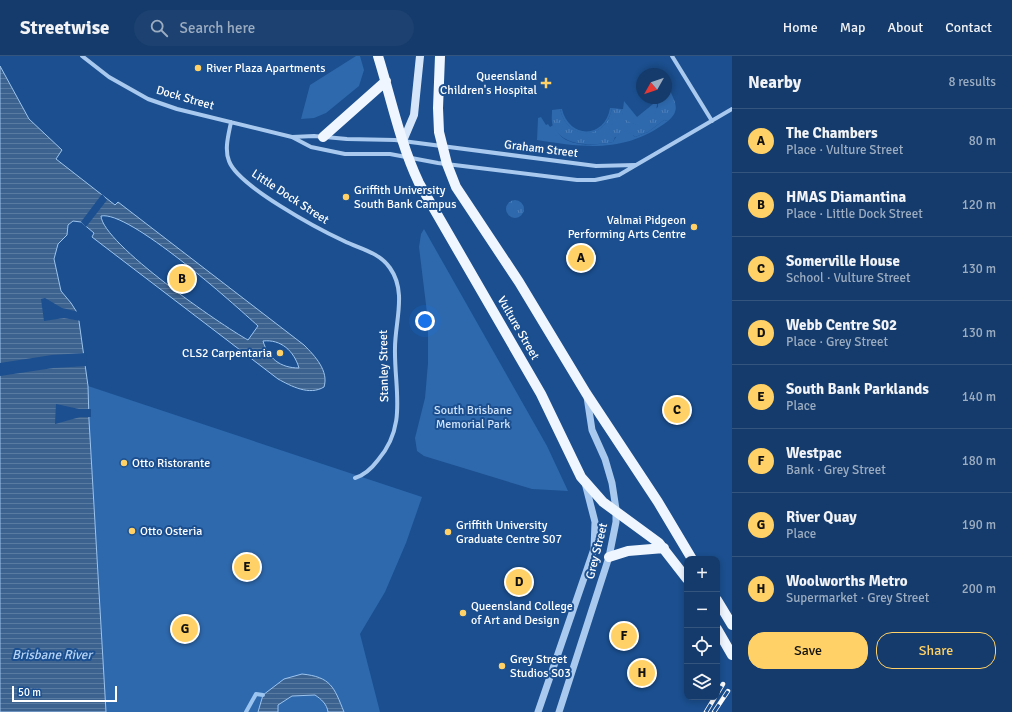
<!DOCTYPE html>
<html lang="en">
<head>
<meta charset="utf-8">
<style>
  body { margin:0; font-family:Signika,sans-serif; background:#1d4271; color:#f1f3f6 }
  .controls { position:absolute; right:12px; bottom:12px; display:grid; overflow:hidden; border-radius:8px; box-shadow:0 2px 6px #0003 }
  .controls button { width:36px; height:36px; display:grid; place-items:center; padding:0; border:0; border-bottom:1px solid #33557e; background:#143b6b; color:#f1f3f6; font:20px sans-serif }
  .compass { position:absolute; left:636px; top:12px; width:36px; height:36px; border-radius:50%; background:#143b6b; box-shadow:0 2px 6px #0003; rotate:230deg }
  .scale { position:absolute; left:12px; bottom:10px; width:105px; box-sizing:border-box; padding-left:4px; border:2px solid #fff; border-top:0; font-size:11px; line-height:14px; white-space:nowrap; color:#fff; -webkit-text-stroke:3px #1b4f8f; paint-order:stroke }
  .you { position:absolute; left:425px; top:265px; width:14px; height:14px; margin:-10px; border:3px solid #fff; border-radius:50%; background:#1a73e8; box-shadow:0 0 0 6px #1a73e833 }
  .badge { display:grid; place-items:center; width:26px; height:26px; border-radius:50%; background:#ffd166; color:#111; font-size:13px; font-weight:700 }
  .pin { position:absolute; translate:-50% -50%; border:2px solid #fff; box-shadow:0 1px 4px #0006 }
  .list { margin:0; padding:0; list-style:none }
  h2 { display:flex; justify-content:space-between; align-items:center; height:52px; margin:0; padding:0 16px; font-size:17px }
  h2 small { font-size:13px; font-weight:400; color:#9dadc1 }
  .list li { display:grid; grid-template-columns:26px 1fr auto; gap:12px; align-items:center; box-sizing:border-box; height:64px; padding:0 16px; border-top:1px solid #33557e }
  .list b { display:block; font-size:15px; white-space:nowrap }
  .list p { margin:0; font-size:13px; white-space:nowrap; color:#9dadc1 }
  .list em { font-size:13px; font-style:normal; color:#9dadc1 }
  .actions { display:flex; gap:8px; padding:12px 16px }
  .actions a { flex:1; padding:9px 0; border:1px solid #ffd166; border-radius:16px; text-align:center; font-size:14px; color:#ffd166 }
  .actions .main { background:#ffd166; color:#111 }
  .icon { flex:none; width:22px; height:22px; fill:none; stroke:currentColor; stroke-width:2; stroke-linecap:round; stroke-linejoin:round }
  .map { position:relative; flex:none; width:732px; height:656px; overflow:hidden }
  header { display:flex; align-items:center; gap:24px; box-sizing:border-box; height:56px; padding:0 20px; background:#143b6b; border-bottom:1px solid #33557e }
  header strong { font-size:19px }
  nav { display:flex; gap:22px; margin-inline-start:auto; font-size:14px }
  .search { width:280px; height:36px; background:#1d4271; display:flex; align-items:center; gap:10px; box-sizing:border-box; padding:0 14px; border-radius:22px; color:#9dadc1; font-size:15px }
  main { display:flex }
  aside { flex:1; background:#143b6b }
  .map>svg:first-child { display:block }
  .grass { fill:url(#grass-tufts) }
  .green { fill:#2e69ad }
  .water { fill:url(#water-rules); stroke:#9cc4f0; fill-rule:evenodd }
  .pier { fill:#1b4f8f }
  .lines { fill:none; stroke-linecap:round; stroke-linejoin:round }
  .stream { stroke:#9cc4f0; stroke-width:4 }
  .minor { stroke:#a9c9ee; stroke-width:4 }
  .tertiary { stroke:#a9c9ee; stroke-width:7 }
  .secondary { stroke:#d6e6fa; stroke-width:8 }
  .primary { stroke:#f0f6ff; stroke-width:10 }
  .rail-casing { stroke:#fff; stroke-width:4.5 }
  .rail { stroke:#1b4f8f; stroke-width:3; stroke-dasharray:9; stroke-linecap:butt }
  .poi-dot { fill:#ffd166; stroke:#1b4f8f; stroke-width:1.5 }
  .labels { text-anchor:middle; dominant-baseline:central; stroke-width:4; stroke-linejoin:round; paint-order:stroke }
  .poi-label { font-size:12px; fill:#fff; stroke:#1b4f8f; text-anchor:start }
  .street-label { font-size:12px; fill:#fff; stroke:#1b4f8f }
  .park-label { font-size:12px; fill:#cfe3fa; stroke:#1b4f8f }
  .water-label { font-size:13px; font-style:italic; fill:#b5d3f5; stroke:#1b4f8f }
</style>
</head>
<body>
<header>
<strong>Streetwise</strong>
<div class="search"><svg class="icon" aria-label="search" viewBox="0 0 24 24"><circle cx="10" cy="10" r="6"/><path d="M15 15l6 6"/></svg>Search here</div>
<nav><a>Home</a><a>Map</a><a>About</a><a>Contact</a></nav>
</header>
<main>
<div class="map">
<svg width="732" height="656" viewBox="0 0 732 656">
  <defs>
    <pattern id="grass-tufts" width="24" height="20" patternUnits="userSpaceOnUse"><rect width="24" height="20" fill="#2e69ad"/><path d="M3 7l-1-3M5 7V3M7 7l1-3M15 17l-1-3M17 17v-4M19 17l1-3" fill="none" stroke="#4d80b9"/></pattern>
    <pattern id="water-rules" width="6" height="5" patternUnits="userSpaceOnUse"><rect width="6" height="5" fill="#3c6290"/><path d="M0 2.5h6" fill="none" stroke="#597aa1"/></pattern>
  </defs>
  <rect width="100%" height="100%" fill="#1b4f8f"/>
  <path class="grass" d="M670 35C676 47 680 55 668 65L664 64 648 76 635 81 633 79 615 81 613 86C593 90 563 91 553 70 551 65 552 59 552 54L560 53C567 85 606 85 612 52L621 53 623 58 634 68 658 51V44L666 42V37Z
    M506 153a9 9 0 1 1 18 0a9 9 0 1 1-18 0Z"/>
  <path class="green" d="M356 0H360L364 14 359 30 326 57 314 62 301 63 310 29Z
    M658 44 655 59 646 68C634 71 624 66 621 53H623L624 45 637 61Z
    M610 52H612C606 85 567 86 560 53H562C569 83 605 83 610 52Z
    M541 61 546 69 548 68 550 71 553 69C556 73 559 79 563 82 576 91 598 89 613 86 618 75 627 72 635 81L648 76 664 64 668 65C626 97 586 92 537 84L538 62Z
    M424 173 547 390 568 435 532 433 424 400 417 395 415 382 425 342 428 307V265L419 191 421 178Z
    M88 330 422 441 406 487 385 536 360 578 380 656H106L89 364Z"/>
  <path class="water" d="M0 10 29 63 62 94 56 103 115 149 118 146 304 289C315 300 329 315 324 331 309 340 291 330 278 323L92 181 94 177 81 166 73 165 68 169 67 179 58 188 54 203 61 235 71 247 78 258 88 330 89 364 106 656H0ZM101 160C129 154 234 248 258 270L248 284C221 269 103 188 101 160ZM263 285C281 283 294 295 299 312 280 312 268 302 263 285Z
    M302 618C331 621 334 631 344 656H328C327 648 321 643 315 639L292 640 278 649V656H258L263 639 284 623Z"/>
  <path class="pier" d="M102 138 107 144 86 171 81 166Z
    M45 242 62 252 79 256 81 265 64 262 44 265 41 243Z
    M86 297 87 310 53 312 0 320V307L52 299Z
    M56 348 79 353H91V361H80L55 368Z"/>
  <g class="lines">
    <path class="stream" d="M246 656 256 638 263 639"/>
    <path class="minor" d="M82 0 109 21 148 43 177 53 292 81 311 91 345 98H390L438 107 577 124H595L619 119 732 53
      M672 0 712 65
      M231 66C229 77 224 93 229 105 238 130 318 173 344 185 360 193 379 196 390 212 407 236 395 265 395 292 394 333 408 369 378 404 372 412 365 419 355 422
      M292 81 314 80 347 83 395 84 596 110 635 109"/>
    <path class="tertiary" d="M538 656 594 493 595 466 585 427
      M559 656 609 501 616 466V453L612 427 605 403 592 374 587 341"/>
    <path class="secondary" d="M403 85 414 59 420 0"/>
    <path class="primary" d="M378 0C391 42 400 87 419 127L541 338 581 421 603 446 659 487 687 523
      M440 0 438 52 439 76 447 108 456 131 519 226 586 337 658 446 692 503
      M323 81 386 25
      M609 501 628 495 664 492
      M717 544 732 569
      M717 573 732 599"/>
    <g class="rail-casing">
      <path id="rail" d="M717 638 723 628
        M706 656 715 641
        M714 656 728 635"/>
    </g>
    <use href="#rail" class="rail"/>
  </g>
  <g class="poi-dot">
    <circle cx="198" cy="12" r="4"/>
    <path d="M544 21h4v4h4v4h-4v4h-4v-4h-4v-4h4z"/>
    <circle cx="346" cy="141" r="4"/>
    <circle cx="694" cy="171" r="4"/>
    <circle cx="280" cy="297" r="4"/>
    <circle cx="124" cy="407" r="4"/>
    <circle cx="132" cy="475" r="4"/>
    <circle cx="448" cy="476" r="4"/>
    <circle cx="463" cy="557" r="4"/>
    <circle cx="502" cy="610" r="4"/>
  </g>
  <g class="labels">
    <g class="poi-label">
      <text x="206" y="12">River Plaza Apartments</text>
      <text x="537" y="20" text-anchor="end">Queensland<tspan x="537" dy="14">Children's Hospital</tspan></text>
      <text x="354" y="134">Griffith University<tspan x="354" dy="14">South Bank Campus</tspan></text>
      <text x="686" y="164" text-anchor="end">Valmai Pidgeon<tspan x="686" dy="14">Performing Arts Centre</tspan></text>
      <text x="272" y="297" text-anchor="end">CLS2 Carpentaria</text>
      <text x="132" y="407">Otto Ristorante</text>
      <text x="456" y="469">Griffith University<tspan x="456" dy="14">Graduate Centre S07</tspan></text>
      <text x="140" y="475">Otto Osteria</text>
      <text x="471" y="550">Queensland College<tspan x="471" dy="14">of Art and Design</tspan></text>
      <text x="510" y="603">Grey Street<tspan x="510" dy="14">Studios S03</tspan></text>
    </g>
    <g class="street-label">
      <text transform="translate(185 42) rotate(16)">Dock Street</text>
      <text transform="translate(541 93) rotate(7)">Graham Street</text>
      <text transform="translate(290 141) rotate(33)">Little Dock Street</text>
      <text transform="translate(518 272) rotate(60)">Vulture Street</text>
      <text transform="translate(384 310) rotate(-91)">Stanley Street</text>
      <text transform="translate(597 495) rotate(-76)">Grey Street</text>
    </g>
    <g class="park-label">
      <text x="473" y="354">South Brisbane<tspan x="473" dy="14">Memorial Park</tspan></text>
    </g>
    <g class="water-label">
      <text x="52" y="599">Brisbane River</text>
    </g>
  </g>
</svg>
<div class="controls">
<button>+</button>
<button>−</button>
<button><svg class="icon" aria-label="locate" viewBox="0 0 24 24"><circle cx="12" cy="12" r="6"/><path d="M12 2v4M12 18v4M2 12h4M18 12h4"/></svg></button>
<button><svg class="icon" aria-label="layers" viewBox="0 0 24 24"><path d="M12 4l9 5-9 5-9-5zM3 14l9 5 9-5"/></svg></button>
</div>
<svg class="compass" viewBox="-18 -18 36 36"><path d="M0-13l5 13h-10z" fill="#e53935"/><path d="M0 13l5-13h-10z" fill="#9dadc1"/></svg>
<div class="scale">50 m</div>
<div class="you"></div>
<div class="pin badge" style="left:581px;top:202px">A</div>
<div class="pin badge" style="left:182px;top:223px">B</div>
<div class="pin badge" style="left:677px;top:354px">C</div>
<div class="pin badge" style="left:519px;top:526px">D</div>
<div class="pin badge" style="left:247px;top:511px">E</div>
<div class="pin badge" style="left:624px;top:580px">F</div>
<div class="pin badge" style="left:185px;top:573px">G</div>
<div class="pin badge" style="left:642px;top:617px">H</div>
</div>
<aside>
<h2>Nearby<small>8 results</small></h2>
<ul class="list">
<li><span class="badge">A</span><div><b>The Chambers</b><p>Place · Vulture Street</p></div><em>80 m</em></li>
<li><span class="badge">B</span><div><b>HMAS Diamantina</b><p>Place · Little Dock Street</p></div><em>120 m</em></li>
<li><span class="badge">C</span><div><b>Somerville House</b><p>School · Vulture Street</p></div><em>130 m</em></li>
<li><span class="badge">D</span><div><b>Webb Centre S02</b><p>Place · Grey Street</p></div><em>130 m</em></li>
<li><span class="badge">E</span><div><b>South Bank Parklands</b><p>Place</p></div><em>140 m</em></li>
<li><span class="badge">F</span><div><b>Westpac</b><p>Bank · Grey Street</p></div><em>180 m</em></li>
<li><span class="badge">G</span><div><b>River Quay</b><p>Place</p></div><em>190 m</em></li>
<li><span class="badge">H</span><div><b>Woolworths Metro</b><p>Supermarket · Grey Street</p></div><em>200 m</em></li>
</ul>
<div class="actions"><a class="main">Save</a><a>Share</a></div>
</aside>
</main>
</body>
</html>
